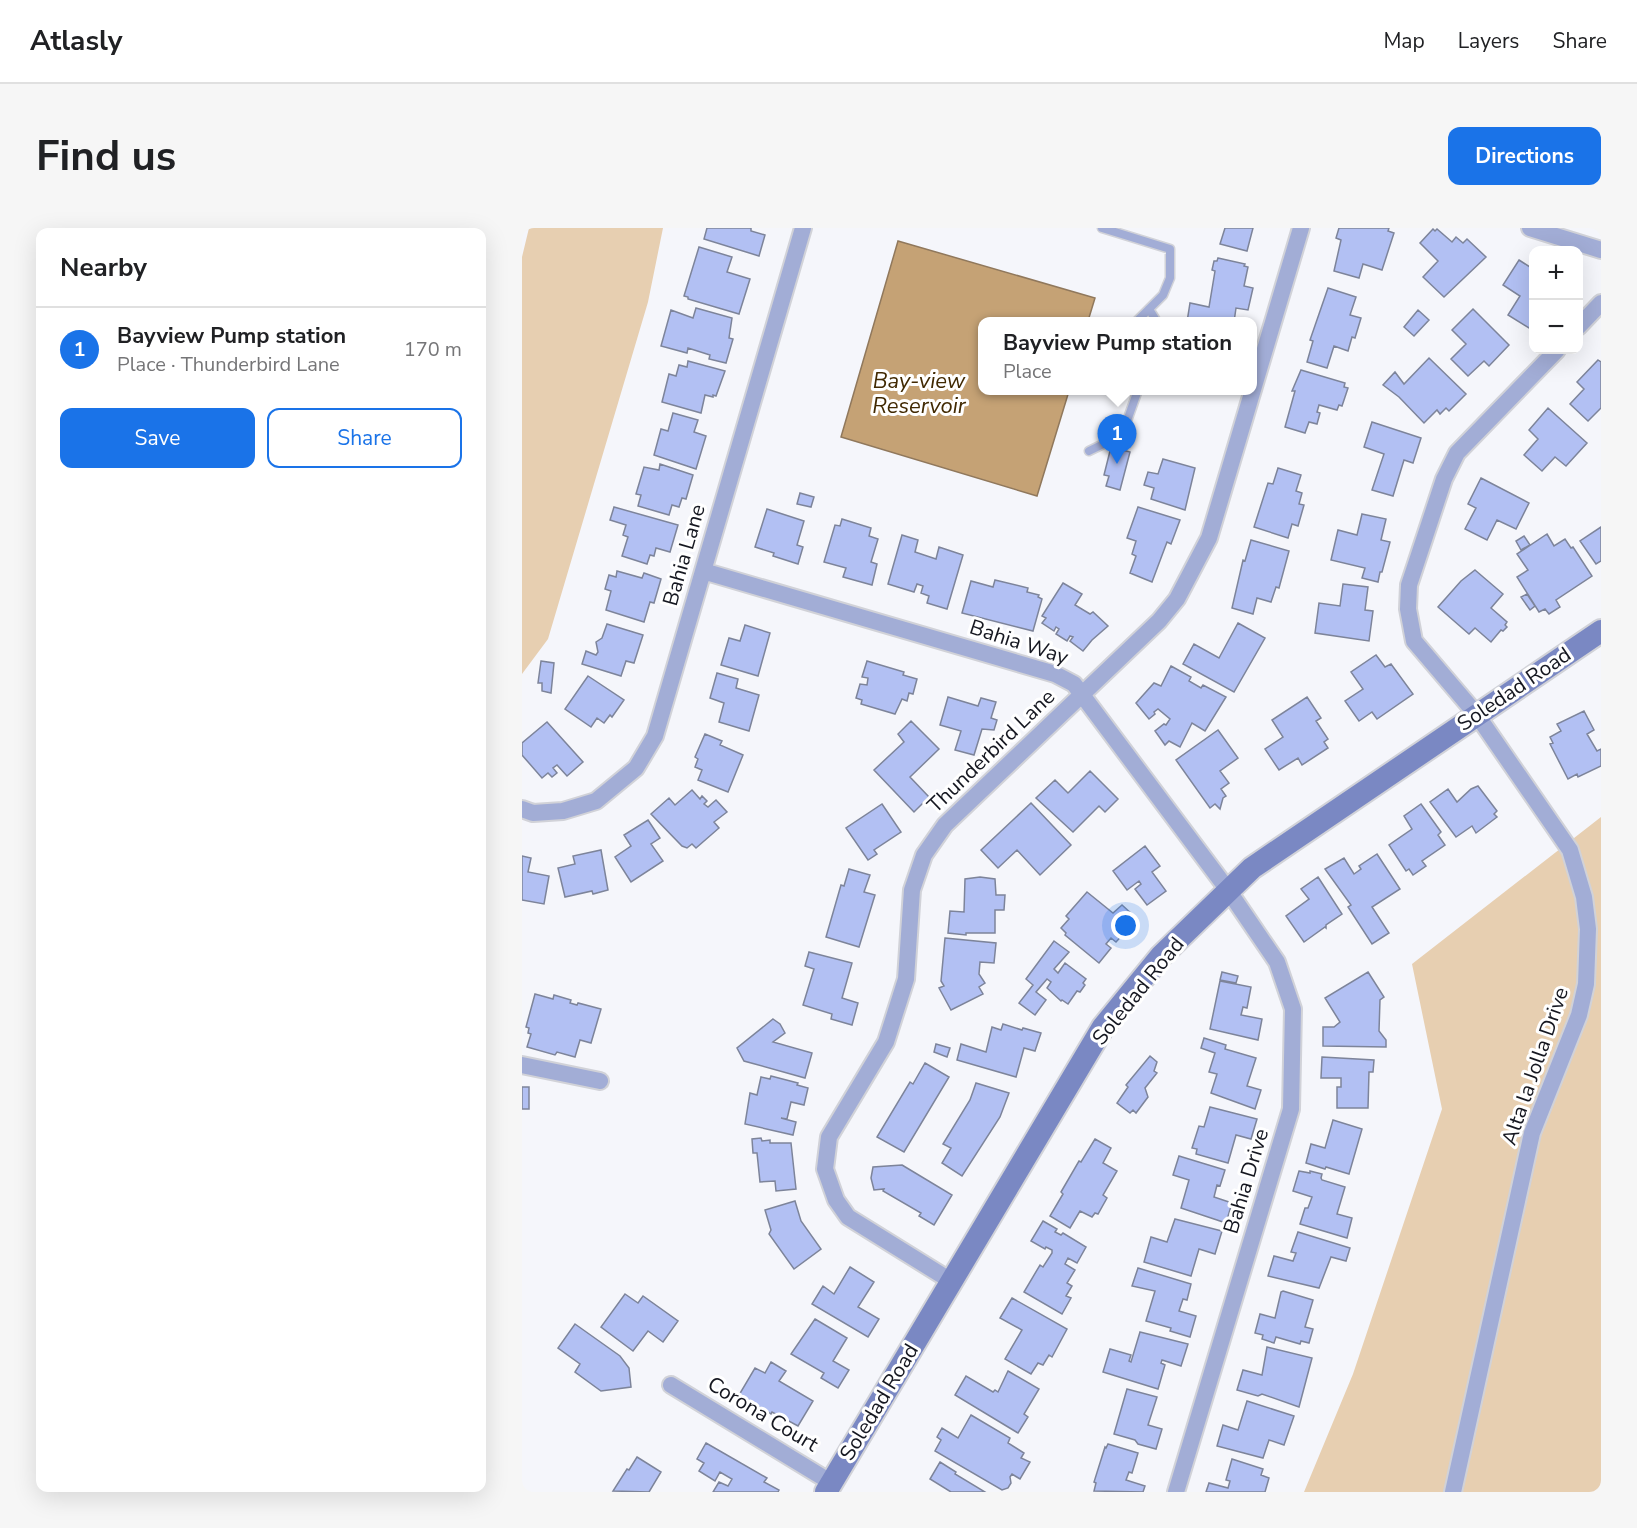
<!DOCTYPE html>
<html lang="en">
<head>
<meta charset="utf-8">
<style>
  body { margin:0; font-family:"Nunito Sans",sans-serif; background:#f6f6f6; color:#202124 }
  .controls { position:absolute; right:18px; top:18px; display:grid; overflow:hidden; border-radius:12px; box-shadow:0 6px 24px #0002 }
  .controls button { width:54px; height:54px; display:grid; place-items:center; padding:0; border:0; border-bottom:2px solid #e0e0e0; background:#fff; color:#202124; font:30px sans-serif }
  .you { position:absolute; left:604px; top:698px; width:21px; height:21px; margin:-15px; border:4px solid #fff; border-radius:50%; background:#1a73e8; box-shadow:0 0 0 9px #1a73e833 }
  .badge { display:grid; place-items:center; width:39px; height:39px; border-radius:50%; background:#1a73e8; color:#fff; font-size:20px; font-weight:700 }
  .pin { position:absolute; translate:-50% -50px; filter:drop-shadow(0 2px 3px #0008) }
  .pin::after { content:''; position:absolute; top:32px; width:21px; height:18px; background:inherit; clip-path:polygon(0 0,100% 0,50% 100%) }
  .popup { position:absolute; left:456px; top:89px; width:279px; height:78px; box-sizing:border-box; display:grid; place-content:center; border-radius:12px; background:#fff; filter:drop-shadow(0 2px 4px #0005); font-size:20px; white-space:nowrap; color:#757577 }
  .popup b { font-size:22px; color:#202124 }
  .popup::after { content:''; position:absolute; left:50%; top:100%; margin-left:-12px; border:12px solid transparent; border-top-color:#fff }
  .list { margin:0; padding:0; list-style:none }
  h2 { display:flex; justify-content:space-between; align-items:center; height:78px; margin:0; padding:0 24px; font-size:26px }
  h2 small { font-size:20px; font-weight:400; color:#757577 }
  .list li { display:grid; grid-template-columns:39px 1fr auto; gap:18px; align-items:center; box-sizing:border-box; height:84px; padding:0 24px; border-top:2px solid #e0e0e0 }
  .list b { display:block; font-size:22px; white-space:nowrap }
  .list p { margin:0; font-size:20px; white-space:nowrap; color:#757577 }
  .list em { font-size:20px; font-style:normal; color:#757577 }
  .actions { display:flex; gap:12px; padding:18px 24px }
  .actions a { flex:1; padding:14px 0; border:2px solid #1a73e8; border-radius:12px; text-align:center; font-size:21px; color:#1a73e8 }
  .actions .main { background:#1a73e8; color:#fff }
  .map { position:relative; flex:none; width:1079px; height:1264px; overflow:hidden; border-radius:12px }
  header { display:flex; align-items:center; gap:36px; box-sizing:border-box; height:84px; padding:0 30px; background:#fff; border-bottom:2px solid #e0e0e0 }
  header strong { font-size:28px }
  nav { display:flex; gap:33px; margin-inline-start:auto; font-size:21px }
  .intro { display:flex; align-items:center; justify-content:space-between; box-sizing:border-box; height:144px; padding:0 36px }
  h1 { margin:0; font-size:42px }
  .button { padding:15px 27px; border-radius:12px; background:#1a73e8; color:#fff; font-size:21px; font-weight:700 }
  main { display:flex; gap:36px; padding:0 36px }
  aside { flex:1; background:#fff; border-radius:12px; box-shadow:0 6px 24px #0002 }
  .map>svg:first-child { display:block }
  .green { fill:#e7cfb1 }
  .water { fill:#c5a275; stroke:#90785c; stroke-width:1.5 }
  .building { fill:#b2c0f3; stroke:#7d849a; stroke-width:1.5 }
  .lines { fill:none; stroke-linecap:round; stroke-linejoin:round }
  .lane-casing { stroke:#d1d2d8; stroke-width:11 }
  .street-casing { stroke:#d1d2d8; stroke-width:20 }
  .secondary-casing { stroke:#d1d2d8; stroke-width:26 }
  .lane { stroke:#a2add6; stroke-width:8 }
  .street { stroke:#a2add6; stroke-width:16 }
  .secondary { stroke:#7a88c3; stroke-width:22 }
  .labels { text-anchor:middle; dominant-baseline:central; stroke-width:6; stroke-linejoin:round; paint-order:stroke }
  .street-label { font-size:21px; fill:#151720; stroke:#fff }
  .water-label { font-size:22px; font-style:italic; fill:#412902; stroke:#fff }
</style>
</head>
<body>
<header>
<strong>Atlasly</strong>
<nav><a>Map</a><a>Layers</a><a>Share</a></nav>
</header>
<div class="intro"><h1>Find us</h1><a class="button">Directions</a></div>
<main>
<aside>
<h2>Nearby<small></small></h2>
<ul class="list">
<li><span class="badge">1</span><div><b>Bayview Pump station</b><p>Place · Thunderbird Lane</p></div><em>170 m</em></li>
</ul>
<div class="actions"><a class="main">Save</a><a>Share</a></div>
</aside>
<div class="map">
<svg width="1079" height="1264" viewBox="0 0 1079 1264">
  <rect width="100%" height="100%" fill="#f5f6fb"/>
  <path class="green" d="M7 0H141L126 74 26 411 0 446V29Z
    M1079 589V1264H782L831 1146 920 881 890 736Z"/>
  <path class="water" d="M376 13 573 70 566 93 460 94V162L547 163 515 268 319 209Z"/>
  <path class="building" d="M185 0H229V3L243 7 237 28 182 11Z
    M703 0H731L725 23 698 16Z
    M817 0H867L866 3 872 5 860 42 841 36 837 50 812 43 819 12 814 10Z
    M911 1 913 3 915 1 930 14 934 9 941 15 945 11 964 29 922 69 901 49 916 33 898 15Z
    M177 19 210 29 205 44 228 51 217 86 166 71V69L162 68Z
    M696 30 723 36 722 38 726 39 722 58 731 60 726 82 714 80 712 94H665L668 75 687 79 693 43 690 42 692 33H695Z
    M997 32 1011 41V93L1007 100 986 87 998 68 981 57Z
    M806 60 834 69 828 87 839 90 833 110 830 109 826 123 812 118 805 140 785 134 791 113 788 112Z
    M174 80 210 90 207 110 211 111 204 135 187 131 188 127 166 120 165 125 139 118 149 82 171 90Z
    M951 81 987 117 967 138 962 133 946 148 929 131 944 116 930 102Z
    M896 82 907 92 892 108 882 99Z
    M907 130 944 166 927 183 924 180 918 186 915 182 902 195 877 169 861 157 873 144 882 156Z
    M1076 132 1079 134V180L1066 193 1048 176 1062 161 1055 154Z
    M166 133 203 143 194 168 191 167V169L183 167 179 185 140 174 147 146 154 148 157 137 165 139Z
    M779 142 823 155 822 159 826 160 820 178 817 177 815 182 797 177 795 184 798 185 795 196 787 194 783 205 763 199 773 163H770Z
    M1026 180 1065 215 1044 238 1033 229 1020 243 1002 227 1016 211 1007 202Z
    M151 185 176 192 172 204 184 208 174 241 132 227 139 201 146 203Z
    M850 194 899 210 891 235 882 232 871 268 850 262 862 226 842 219Z
    M589 219 608 224 598 262 584 258 587 248 582 247Z
    M641 231 673 240 663 282 629 271 632 260 622 257 626 244 636 246Z
    M138 236 171 247 164 271 160 270 157 279 150 277 147 287 116 278 119 267 114 266 122 239 137 242Z
    M756 240 779 247 774 263 780 265 777 276 782 277 776 298 770 296 766 310 732 299 746 255 751 256Z
    M959 250 1007 275 994 301 975 292 965 312 943 301 954 280 946 276Z
    M278 265 292 269 289 279 275 276Z
    M92 279 156 297 148 324 134 320 132 328 128 327 125 336 100 328 106 309 101 307 104 297 88 292Z
    M616 279 658 292 649 316 645 314 630 354 608 345 614 328 610 326 614 313 605 310Z
    M245 281 282 293 275 317 281 319 276 336 251 328 252 325 233 319Z
    M840 286 864 291 859 312 868 314 860 344H858L856 354 840 350 843 340 809 332 816 302 835 307Z
    M320 291 349 300 347 308 356 311 349 334 355 336 350 357 321 349 324 340 302 334 313 297 318 298Z
    M1079 299V333L1074 336 1058 313Z
    M1025 306 1032 318 1043 311 1049 320 1051 319 1070 348 1034 372 1038 379 1027 386 1023 381 1017 384 995 349 1006 342 995 326Z
    M380 307 396 312 393 324 414 331 417 319 441 327 425 381 405 375 407 368 399 365 401 358 395 356 392 364 366 356Z
    M1002 308 1008 317 999 322 994 313Z
    M729 312 767 323 757 360 754 359 749 374 735 370 731 386 710 380 721 332 723 333Z
    M953 342 981 366 969 380 985 394 983 397 985 399 981 403 979 402 969 414 953 400 947 406 916 379 939 353Z
    M95 343 120 350 122 345 139 351 132 375 128 374 122 394 84 382 89 363 83 361 87 347 94 349Z
    M473 352 506 360 505 364 517 367 516 369 520 371 511 403 440 385 449 353 471 359Z
    M541 355 560 366 553 377 568 386 571 384 586 398 570 412 561 423 548 413 551 409 548 408 545 413 534 406 537 401 534 399 532 403 520 395 524 390 520 388Z
    M821 356 846 359 843 382 851 383 847 413 793 405 797 375 818 378Z
    M1005 366 1013 378 1008 382 999 369Z
    M716 395 743 410 712 464 661 436 672 416 697 430Z
    M85 396 121 407 112 435 104 433 99 448 60 436 64 423 74 427 76 424 74 414 80 410Z
    M223 397 248 405 236 448 199 437 207 410 218 413Z
    M854 427 863 439 869 436 891 466 855 491 850 484 837 493 823 473 841 461 829 444Z
    M19 433 32 435 29 465 20 463V455H16Z
    M345 433 382 444 381 447 395 451 391 466 387 465 385 473 380 471 373 486 339 476 340 472 334 470 338 456 345 457 346 450 340 449Z
    M649 438 669 449 667 453 679 460 681 457 704 469 683 503 670 495 658 519 647 513 643 517 633 503 642 496 644 497 648 491 636 481 632 484 633 486 627 491 614 475 632 455 639 458Z
    M195 445 216 451 214 460 237 467 227 503 197 494 202 475 188 470Z
    M66 448 102 472 90 489 88 487 82 495 75 490 69 499 43 481Z
    M426 469 456 478 459 470 474 474 469 490 475 492 472 502 460 501 452 527 433 522 439 503 418 497Z
    M785 469 799 490 794 493 806 511 802 514 806 520 780 537 776 530 757 542 743 521 761 509 750 492Z
    M1062 483 1072 502 1065 506 1075 523 1079 521V538L1056 549 1055 546 1046 551 1028 516 1031 515 1028 509 1039 503 1035 496Z
    M389 493 417 521 388 549 407 569 392 584 352 542 382 514 376 506Z
    M25 494 61 534 45 548 35 537 31 540 35 545 30 549 26 545 20 550 0 527V515Z
    M696 502 716 530 698 543 707 555 699 561 704 568 701 570 698 581 693 576 688 580 654 532Z
    M183 506 200 513 198 517 221 527 206 564 176 552 180 542 173 539 176 531 173 529Z
    M568 543 596 571 583 584 577 578 551 604 514 570 533 552 546 565Z
    M956 558 975 583 972 586 975 589 954 605 950 598 934 609 908 574 926 561 935 574 949 561Z
    M170 562 178 571 180 568 185 573 182 576 186 579 194 572 205 584 192 594 197 600 174 620 170 616 165 620 160 618 129 586 147 570 153 577Z
    M509 575 549 617 518 647 495 622 476 640 459 622Z
    M360 576 379 604 352 622 355 626 346 632 324 600Z
    M899 576 919 604 916 607 923 617 900 633 904 638 891 647 887 641 884 643 867 617 890 601 882 588Z
    M126 592 138 610 129 616 141 633 109 654 93 629 109 618 102 607Z
    M623 618 638 638 630 644 644 663 625 677 613 661 619 656 617 653 605 662 591 643Z
    M79 622 86 662 71 666 70 663 43 669 36 640 53 636 51 628Z
    M855 626 878 661 850 679 867 705 850 716 826 679 829 677 803 641 822 630 832 646 839 641 837 638Z
    M0 628 9 630 6 644 27 648 22 676 0 672Z
    M327 641 348 647 342 664 353 667 337 719 304 709 319 657 322 658Z
    M458 649 473 651 474 667H483L482 682H473V705H444V707L426 705 428 683 442 684 443 651Z
    M796 649 820 686 804 697V700L803 699 782 714 764 688 787 671 779 661Z
    M565 664 591 685 600 677 611 687 605 693 611 698 607 703 606 701 594 714 589 710 584 716 589 720 577 735 543 707 544 705 539 700 547 691 544 688Z
    M423 710 474 715 472 735 458 734 457 746 463 755 457 759 461 766 429 782 417 760 422 758 419 753Z
    M532 713 547 724 532 741 536 745 543 735 564 751 561 755 563 757 558 764 555 763 546 776 540 772 539 773 525 760 529 754 525 751 514 764 524 772 513 787 497 775 511 757 504 751Z
    M287 724 330 735 320 770 336 775 330 797 309 791 310 786 281 777 292 741 283 738Z
    M700 744 716 748 714 755 698 752Z
    M846 744 862 769 858 772 857 803 864 812V819L801 818V799H812L818 794 803 770Z
    M698 753 729 759 725 780 721 779 719 787 740 791 736 812 688 801Z
    M13 766 31 771 32 767 49 772 48 775 55 777 56 775 79 781 69 815 58 812 53 829 35 824 33 827 5 819 9 806 6 805 7 800 4 799Z
    M251 791 258 796 263 805 251 814 290 825 283 850 222 833 215 820Z
    M481 796 500 802 501 800 519 805 513 823 502 820 494 849 435 832 439 816 464 824 470 799 479 802Z
    M682 810 704 817 703 821 734 830 725 858 739 862 733 881 689 865 695 846 687 844 693 825 679 820Z
    M414 816 428 820 425 829 412 824Z
    M628 828 635 834 632 843 635 845 623 860 626 869 614 885 611 882 608 885 595 875 606 859 604 857Z
    M800 829 852 832 851 844H847L846 880H815V859H819V850H799Z
    M403 835 427 849 382 924 355 909 388 854 391 856Z
    M249 848 276 855 275 857 286 860 282 877 269 874 265 891 259 890 274 894 271 907 223 896 228 865 235 867 239 849 248 851Z
    M454 855 487 865 478 889 440 948 420 935 429 920 421 916 448 872Z
    M0 859H7V881H0Z
    M688 879 735 891 729 911 714 907 706 935 674 926 675 921 670 920 677 898 682 899Z
    M811 892 840 901 827 946 804 939 803 941 784 935 789 916 803 920Z
    M239 910 240 913 248 912V915H269L274 961 254 963 253 953 238 954 235 925H231L230 911Z
    M573 911 589 920 581 935 595 943 581 967 585 970 576 986 573 985 570 989 558 983 548 1000 528 988 541 966 539 964 557 933 559 934Z
    M657 928 703 942 698 958 695 957 692 969 710 975 704 995 659 980 667 952 651 947Z
    M380 937 430 967 412 997 397 988 399 985 361 963 362 961 352 962 349 950 351 939Z
    M777 943 788 945V943L800 946 799 950 800 952 823 959 815 986 830 990 825 1010 778 996 783 980H786L790 969 771 963Z
    M273 973 279 993 299 1021 272 1041 247 1006 249 1002 243 982Z
    M653 991 700 1003 693 1026 677 1021 669 1048 622 1034 629 1009 645 1014Z
    M521 993 535 1001 533 1004 539 1007 541 1005 564 1019 555 1035 546 1030 543 1036 553 1042 545 1055 550 1058 544 1068 549 1070 540 1086 502 1064 518 1037 521 1039 530 1025V1022L524 1019 523 1021 509 1013Z
    M776 1004 828 1020 824 1033 809 1029 797 1060 746 1048 752 1028 771 1033 774 1025 769 1024Z
    M328 1039 352 1054 336 1079 357 1091 346 1109 290 1076 301 1058 312 1066Z
    M616 1040 669 1056 665 1072 661 1071 657 1083 674 1088 668 1109 648 1103 649 1100 624 1093 633 1063 610 1058Z
    M761 1063 791 1072 783 1099 791 1101 787 1115 779 1113 778 1116 754 1109 752 1115 740 1111 741 1107 733 1105 738 1086 753 1090 759 1064Z
    M103 1066 116 1075 121 1068 156 1093 141 1114 126 1103 111 1123 79 1099Z
    M490 1070 545 1101 530 1129 527 1127 521 1137 516 1135 509 1146 483 1131 500 1102 478 1090Z
    M293 1091 325 1110 311 1133 327 1142 316 1160 299 1150 302 1145 269 1126Z
    M53 1096 98 1128 107 1140 109 1159 79 1163 53 1144 58 1136 36 1120Z
    M618 1104 666 1116 659 1138 640 1132 639 1135 643 1137 636 1161 581 1144 588 1121 609 1127 607 1133 609 1134Z
    M745 1119 790 1130 777 1179 740 1166 736 1168 715 1162 721 1142 740 1147Z
    M249 1134 264 1143 257 1153 291 1173 276 1198 250 1184 249 1186 217 1167 233 1140 243 1145Z
    M486 1143 517 1161 502 1186 506 1189 496 1205 433 1167 444 1148 471 1164 473 1162 476 1164Z
    M605 1161 635 1169 626 1197 640 1201 634 1221 616 1216 613 1212 592 1206Z
    M725 1173 772 1188 762 1217 747 1212 741 1230 695 1218 701 1197 716 1202Z
    M449 1187 488 1210 486 1215 502 1225 499 1230 508 1234 498 1251 490 1246 488 1249 489 1255 486 1260 480 1262 413 1223 419 1212 415 1209 420 1200 436 1210Z
    M184 1215 245 1250 242 1254 257 1262 256 1264H191L197 1254 206 1258 210 1251 198 1244 193 1253 177 1243 182 1235 175 1231Z
    M586 1216 616 1225 610 1245 607 1244 604 1252 623 1258 621 1264 572 1263 574 1255 572 1254 583 1219 584 1220Z
    M115 1229 139 1244 127 1264 91 1263 105 1241 107 1242Z
    M710 1231 741 1241 739 1247 747 1250 743 1264H684L687 1255 706 1260 708 1253 704 1252Z
    M418 1234 434 1244 433 1246 463 1264H429L408 1251Z"/>
  <g class="lines">
    <g class="lane-casing">
      <path id="lane" d="M580 0 648 21V50L641 67 614 94
        M627 81 635 94
        M567 223 600 207 616 162"/>
    </g>
    <g class="street-casing">
      <path id="street" d="M1008 0 1079 22
        M1056 99 1079 75
        M181 343 533 446 552 456 706 662 755 734 771 781 769 881 654 1264
        M0 581 11 585 41 583 74 573 114 540 133 508 281 0
        M0 837 78 853
        M429 1053 326 989 314 972 303 941 307 909 364 814 384 751 390 662 402 627 423 597 637 393 655 371 687 310 779 0
        M149 1157 310 1255
        M931 1264 1010 905 1057 787 1064 756 1066 701 1062 669 1048 622 955 487 892 413 886 381 887 357 922 251 935 225 1035 122"/>
    </g>
    <g class="secondary-casing">
      <path id="secondary" d="M304 1264 581 799 639 728 730 640 1079 403"/>
    </g>
    <use href="#lane" class="lane"/>
    <use href="#street" class="street"/>
    <use href="#secondary" class="secondary"/>
  </g>
  <g class="labels">
    <g class="street-label">
      <text transform="translate(162 327) rotate(-74)">Bahia Lane</text>
      <text transform="translate(497 414) rotate(18)">Bahia Way</text>
      <text transform="translate(992 461) rotate(-34)">Soledad Road</text>
      <text transform="translate(469 523) rotate(-44)">Thunderbird Lane</text>
      <text transform="translate(616 763) rotate(-51)">Soledad Road</text>
      <text transform="translate(1013 838) rotate(-71)">Alta la Jolla Drive</text>
      <text transform="translate(724 953) rotate(-73)">Bahia Drive</text>
      <text transform="translate(357 1174) rotate(-59)">Soledad Road</text>
      <text transform="translate(241 1186) rotate(31)">Corona Court</text>
    </g>
    <g class="water-label">
      <text x="397" y="153">Bay-view<tspan x="397" dy="25">Reservoir</tspan></text>
    </g>
  </g>
</svg>
<div class="controls">
<button>+</button>
<button>−</button>
</div>
<div class="you"></div>
<div class="pin badge" style="left:595px;top:236px">1</div>
<div class="popup"><b>Bayview Pump station</b>Place</div>
</div>
</main>
</body>
</html>
